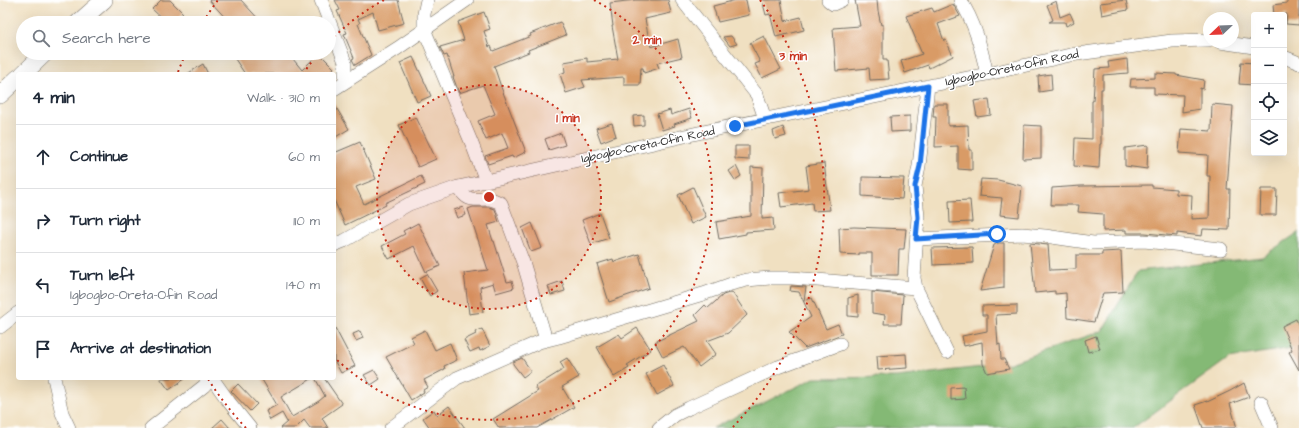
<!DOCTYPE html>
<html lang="en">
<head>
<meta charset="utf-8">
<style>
  body { margin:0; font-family:"Architects Daughter",sans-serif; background:#f6f6f7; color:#1f2937 }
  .controls { position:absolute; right:12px; top:12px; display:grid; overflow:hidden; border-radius:4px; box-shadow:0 4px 16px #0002 }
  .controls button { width:36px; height:36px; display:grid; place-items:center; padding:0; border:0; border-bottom:1px solid #e0e1e3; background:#fff; color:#1f2937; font:20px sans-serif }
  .compass { position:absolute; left:1203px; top:12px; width:36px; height:36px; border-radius:50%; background:#fff; box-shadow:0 4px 16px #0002; rotate:247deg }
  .stop { position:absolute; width:12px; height:12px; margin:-9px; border:3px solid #1a73e8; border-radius:50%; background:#fff }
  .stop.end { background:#1a73e8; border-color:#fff; box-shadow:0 1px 4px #0008 }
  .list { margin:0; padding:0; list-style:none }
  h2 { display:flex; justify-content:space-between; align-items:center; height:52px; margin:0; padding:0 16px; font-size:17px }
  h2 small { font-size:13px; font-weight:400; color:#747a83 }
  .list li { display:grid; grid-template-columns:26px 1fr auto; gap:12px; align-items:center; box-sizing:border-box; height:64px; padding:0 16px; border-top:1px solid #e0e1e3 }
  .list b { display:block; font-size:15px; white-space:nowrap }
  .list p { margin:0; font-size:13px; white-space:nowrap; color:#747a83 }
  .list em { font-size:13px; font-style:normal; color:#747a83 }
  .icon { flex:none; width:22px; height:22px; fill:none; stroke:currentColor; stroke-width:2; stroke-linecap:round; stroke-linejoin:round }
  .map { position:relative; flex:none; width:1299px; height:428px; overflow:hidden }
  .search { position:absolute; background:#fff; box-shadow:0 4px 16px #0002; left:16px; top:16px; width:320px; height:44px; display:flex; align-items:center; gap:10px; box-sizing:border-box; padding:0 14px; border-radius:22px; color:#747a83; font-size:15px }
  .panel { position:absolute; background:#fff; box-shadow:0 4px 16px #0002; left:16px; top:72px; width:320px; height:308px; border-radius:4px }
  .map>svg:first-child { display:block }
  .forest { fill:#84b975; stroke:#587250 }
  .building { fill:#d99b66 }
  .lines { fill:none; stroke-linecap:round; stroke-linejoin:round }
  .minor-casing { stroke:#706a60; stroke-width:14 }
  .major-casing { stroke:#706a60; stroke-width:18 }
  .minor { stroke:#fff; stroke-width:13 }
  .major { stroke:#fff; stroke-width:17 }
  .route { stroke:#1a73e8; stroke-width:5 }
  .ring { fill:none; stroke:#c8321e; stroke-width:2; stroke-dasharray:2 4 }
  .labels { text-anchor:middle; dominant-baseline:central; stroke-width:3; stroke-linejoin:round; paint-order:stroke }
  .street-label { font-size:12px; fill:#2b2b2b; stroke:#fff }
  .centre { fill:#c8321e; stroke:#fff; stroke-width:2 }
  .ring-label { font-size:12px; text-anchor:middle; font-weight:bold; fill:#c8321e; stroke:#fff; stroke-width:3; stroke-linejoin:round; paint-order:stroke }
</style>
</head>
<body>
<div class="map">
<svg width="1299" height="428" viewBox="0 0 1299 428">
  <rect width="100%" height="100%" fill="#fff"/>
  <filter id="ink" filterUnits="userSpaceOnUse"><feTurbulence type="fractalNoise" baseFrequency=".025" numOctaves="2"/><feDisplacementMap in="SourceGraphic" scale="8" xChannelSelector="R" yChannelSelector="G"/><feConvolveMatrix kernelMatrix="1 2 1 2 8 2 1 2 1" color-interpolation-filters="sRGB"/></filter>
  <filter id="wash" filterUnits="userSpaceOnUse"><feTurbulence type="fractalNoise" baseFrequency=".012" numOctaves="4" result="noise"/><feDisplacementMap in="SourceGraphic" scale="16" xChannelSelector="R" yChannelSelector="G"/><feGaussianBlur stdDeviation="0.9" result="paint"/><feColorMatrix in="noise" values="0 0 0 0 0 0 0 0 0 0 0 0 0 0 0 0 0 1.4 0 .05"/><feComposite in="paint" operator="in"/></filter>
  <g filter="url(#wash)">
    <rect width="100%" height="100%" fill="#f0e0c1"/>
    <path class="forest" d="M1299 232V347L1229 358 1133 428H713L814 378 897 377 1007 364 1102 331 1138 271 1262 257Z"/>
    <g id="blocks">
      <path class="building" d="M161 0H170L183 13 174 23H167L152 9Z
        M209 0H241L262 23H230Z
        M335 0H398L404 23 378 30 373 12 358 19 360 23 358 24 371 55 355 65 352 59 354 58 344 34 347 33 337 11 340 10Z
        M635 0H668L671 13 645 19 649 40 651 47 678 39 682 57 657 63 659 68 644 73 643 68H641L640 85H624V77L582 80 585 87 566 93 560 74 565 72 564 62 587 58V62L618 59 612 26H613L610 3Z
        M736 0H746L749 15 718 22 713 6Z
        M762 0H781L785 21 801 17 804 30 776 37 770 14 766 15Z
        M855 0H877L878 11 881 25 883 24V60H887L889 79 870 80 869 68 836 71 833 28 860 26Z
        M1126 0 1128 10 1102 15 1100 3Z
        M1287 0H1299V25L1286 24 1287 14 1274 15 1273 5 1287 3Z
        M1056 1 1060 17 1070 13 1074 22 1066 26 1065 22H1049L1053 20 1047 5Z
        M953 4 960 16 938 24 944 41 946 40 953 56 929 68 928 65 905 73 901 61 922 54 906 16 932 8 934 12Z
        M484 12 490 29 484 31 489 47 491 46 493 51 531 36 530 34 560 22 566 35 528 50 529 52 494 66 501 87 526 152 513 158 512 156 488 164 485 156 508 148 502 133 486 140 478 121 495 114 483 85 459 93 453 77H454L447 55 444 56 440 47 464 40 458 22Z
        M731 36 737 44 730 46 723 37Z
        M764 36 781 69 762 78 755 64 760 62 750 43Z
        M231 53H288L302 70 319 53 334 68 328 74H245Z
        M413 57 431 96 417 102 400 63Z
        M1127 59 1128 73 1103 75V89H1101V144H1100L1099 168 1074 166 1075 138 1092 139V101H1093L1095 69 1109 68 1108 62Z
        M1241 62 1254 63V85L1239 84Z
        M203 64 208 74H187Z
        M1155 73 1176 74V75L1204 80 1203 89 1200 88V109L1182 112 1183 95 1154 94V87H1130L1131 79 1155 78Z
        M1051 74 1052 90 1039 92 1038 76Z
        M989 99 991 115 977 117 974 101Z
        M334 104 349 129 334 138Z
        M934 104H948V126L968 125 969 150H972V170L958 169V146L935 147 936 117H933Z
        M1212 104 1233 106 1227 189H1230L1229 230 1203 229 1202 236 1177 233V236L1145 233H1126V230L1103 231V214L1078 212 1079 205H1051L1052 188 1081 186 1152 185V187L1176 189V194L1192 195 1191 219 1209 218 1210 176H1207L1208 155 1179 153 1181 129 1211 131Z
        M689 109 692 118 674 124 675 126 662 130 657 114 670 110 671 115Z
        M644 115V125L634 126 633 116Z
        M910 116V131L891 132 890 117Z
        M416 117 436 159 418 167 399 125Z
        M612 123 616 136 601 142 596 128Z
        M1024 125 1041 126V158L1023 159Z
        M783 127 786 136 775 139 773 131Z
        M561 133 565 145 549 150 545 139Z
        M360 142 376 179 356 187 364 204 421 176 425 184 385 203 386 205 345 225 334 200V153Z
        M1148 145 1147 169 1125 166V148Z
        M735 146H749V160L735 159Z
        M824 163 830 210 813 211 812 203 781 207 779 193 809 189 806 166Z
        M736 166 741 176 735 180 729 171Z
        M751 167 763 168 762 219 773 218 774 230 746 232V234L719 239 716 222 751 216Z
        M862 177 904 178 902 199 862 196Z
        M981 179 998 180 1022 186 1019 217 1000 215 1002 198 979 196Z
        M693 187 706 217 691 224 678 195Z
        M1261 189H1277L1276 215H1260Z
        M970 200 972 222 950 223 949 201Z
        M463 207 466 215 457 218 454 210Z
        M473 207H489L495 209 499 222 488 225 493 241H494L507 282 512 281 514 288 496 293 493 283 480 287 483 312 469 314 464 273 488 270 468 209Z
        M600 213 609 238 591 244 582 220Z
        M418 223 440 266 426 272 414 246 389 259 382 246 405 234 403 231Z
        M532 223 542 248 531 252 522 228Z
        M854 227 906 229 904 249H899L898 275H872V253H859V255L840 254 839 228Z
        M999 243H1004V288L980 291 994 245Z
        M1030 243 1048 245 1050 270 1076 269V255H1102V252L1121 251 1123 292 1103 293 1094 322 1067 318 1066 293 1055 294V291L1035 293Z
        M972 247 973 263 933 265 932 248Z
        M639 254 649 288 609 302 597 264 613 259 614 262Z
        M427 274 437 291 430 296 420 278Z
        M562 281 565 291 551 295 548 286Z
        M791 286 806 287 804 301 812 298 826 329 838 324 842 334 805 348 789 332 811 317 799 292 790 291Z
        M732 292 747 315 728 333 707 341 716 354 699 367 684 347 663 357 655 342 699 321 695 315 705 305 708 308 723 295Z
        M872 292 903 295 901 324H884L885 315 872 313Z
        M858 295V317L848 316V298Z
        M1017 305V314L996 315 998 345 1000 344 1001 359H1004L1009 369 987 373 983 364 982 342 964 346 962 336 987 331V315H982V306Z
        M1296 319 1299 326V370L1289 352 1292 350 1282 326Z
        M334 326 355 366 341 373 334 360Z
        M637 328 651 350 627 365 629 368 614 377 597 347 619 334 622 338Z
        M482 329 490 346 480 351 479 348 470 352 464 340 476 334 475 332Z
        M425 330 435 350 450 343 457 360 444 366 445 369 424 380 428 387 423 390 424 392 411 400 386 357 414 343 411 337Z
        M360 331 363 338 356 341 353 334Z
        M1096 336 1100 349 1088 352 1085 340Z
        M906 354 907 368 878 370 877 356Z
        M522 358 531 371 523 377 513 364V362Z
        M567 358 579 377 562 387 574 407 537 428H499L493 419 538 391 535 387 564 369 560 362Z
        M663 365 674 386 657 395 646 374Z
        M374 370 380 379 371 385 364 375Z
        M160 378H186L169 390Z
        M261 378H313L281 397 292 417 319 401 325 396 315 378H324L342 404 322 418 328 428H310L304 420 296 428H280L287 422 282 413 270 420 266 411 277 405Z
        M1244 383 1249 397 1230 404 1237 428H1203L1195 405 1207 401V402L1230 391Z
        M238 384 257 404 250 411 231 391Z
        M964 387 965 399 951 400V388Z
        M449 406 465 428H430L423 418 434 410 437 415Z
        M222 419 230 428H212Z"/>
    </g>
  </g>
  <g filter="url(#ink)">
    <use href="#blocks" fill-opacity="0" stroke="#706a60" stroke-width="1"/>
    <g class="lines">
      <g class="minor-casing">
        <path id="minor" d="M321 0 345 62V82
          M427 0 424 14V29L472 144 486 181
          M682 0 757 95 765 119
          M828 0 833 4 842 0
          M960 0C975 22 981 48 987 74
          M1220 42 1254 47
          M1284 57 1299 63
          M928 86 919 166 915 186 918 217 914 278 916 288 947 352
          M334 89 398 48 467 0
          M458 187C469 203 472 199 489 199 493 199 497 202 501 203L524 265 546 340
          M917 239 1022 234 1045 236 1093 243 1144 241 1221 249
          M334 245 344 241 409 204 458 187 486 181 698 133 992 73 1070 55 1172 41 1209 40
          M0 327 18 313
          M54 378 62 413 69 428
          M212 378 229 402 250 428
          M1261 402 1272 428
          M151 428 204 386 211 378
          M391 428 457 378 539 342 559 337 703 294 731 284 747 280 770 278H792L916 288
          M659 428 675 415 689 408 778 367 840 344"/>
      </g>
      <g class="major-casing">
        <path id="major" d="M78 23 104 0
          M23 74 45 53
          M0 95 18 78"/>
      </g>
      <use href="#minor" class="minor"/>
      <use href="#major" class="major"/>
    </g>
  </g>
  <g class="lines" filter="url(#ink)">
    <path class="route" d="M735 126 928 86 920 166 915 186 918 217 916 239 997 234"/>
  </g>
  <circle cx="489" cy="197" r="112" fill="#c8321e" fill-opacity=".12"/>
  <g class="ring">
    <circle cx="489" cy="197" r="112"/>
    <path d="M303 74A223 223 0 0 1 318 54M330 41A223 223 0 0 1 384 0M594 0A223 223 0 1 1 334 357"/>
    <path d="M246 428A335 335 0 0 1 208 379M178 72A335 335 0 0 1 185 55M203 22A335 335 0 0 1 218 0M760 0A335 335 0 0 1 732 428"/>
  </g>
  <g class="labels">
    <g class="street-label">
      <text transform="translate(1012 68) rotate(-12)">Igbogbo-Oreta-Ofin Road</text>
      <text transform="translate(648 145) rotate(-12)">Igbogbo-Oreta-Ofin Road</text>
    </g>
  </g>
  <circle cx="489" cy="197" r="6" class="centre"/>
  <g class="ring-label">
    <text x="647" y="44">2 min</text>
    <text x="793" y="60">3 min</text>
    <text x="568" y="122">1 min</text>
  </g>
</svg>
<div class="controls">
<button>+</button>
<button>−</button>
<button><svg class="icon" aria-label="locate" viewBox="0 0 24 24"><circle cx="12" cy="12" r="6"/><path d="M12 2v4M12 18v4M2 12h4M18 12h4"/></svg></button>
<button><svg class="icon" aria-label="layers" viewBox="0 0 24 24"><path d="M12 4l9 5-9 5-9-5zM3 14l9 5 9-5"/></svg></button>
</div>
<svg class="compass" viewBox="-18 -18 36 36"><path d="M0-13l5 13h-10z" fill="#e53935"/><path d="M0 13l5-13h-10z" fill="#747a83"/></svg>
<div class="stop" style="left:997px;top:234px"></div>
<div class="stop end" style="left:735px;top:126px"></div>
<div class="search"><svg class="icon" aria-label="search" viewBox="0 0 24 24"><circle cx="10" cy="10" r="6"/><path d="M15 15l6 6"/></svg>Search here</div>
<section class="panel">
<h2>4 min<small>Walk · 310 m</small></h2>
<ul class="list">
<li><svg class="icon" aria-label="ahead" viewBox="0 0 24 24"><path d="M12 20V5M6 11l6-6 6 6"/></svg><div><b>Continue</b></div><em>60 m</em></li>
<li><svg class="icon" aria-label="right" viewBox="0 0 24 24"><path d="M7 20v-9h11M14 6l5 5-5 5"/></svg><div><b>Turn right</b></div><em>110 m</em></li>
<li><svg class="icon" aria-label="left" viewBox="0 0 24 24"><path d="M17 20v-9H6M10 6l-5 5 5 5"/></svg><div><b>Turn left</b><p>Igbogbo-Oreta-Ofin Road</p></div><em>140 m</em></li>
<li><svg class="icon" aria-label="arrive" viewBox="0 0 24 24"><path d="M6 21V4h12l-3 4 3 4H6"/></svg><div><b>Arrive at destination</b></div></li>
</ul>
</section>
</div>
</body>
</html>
